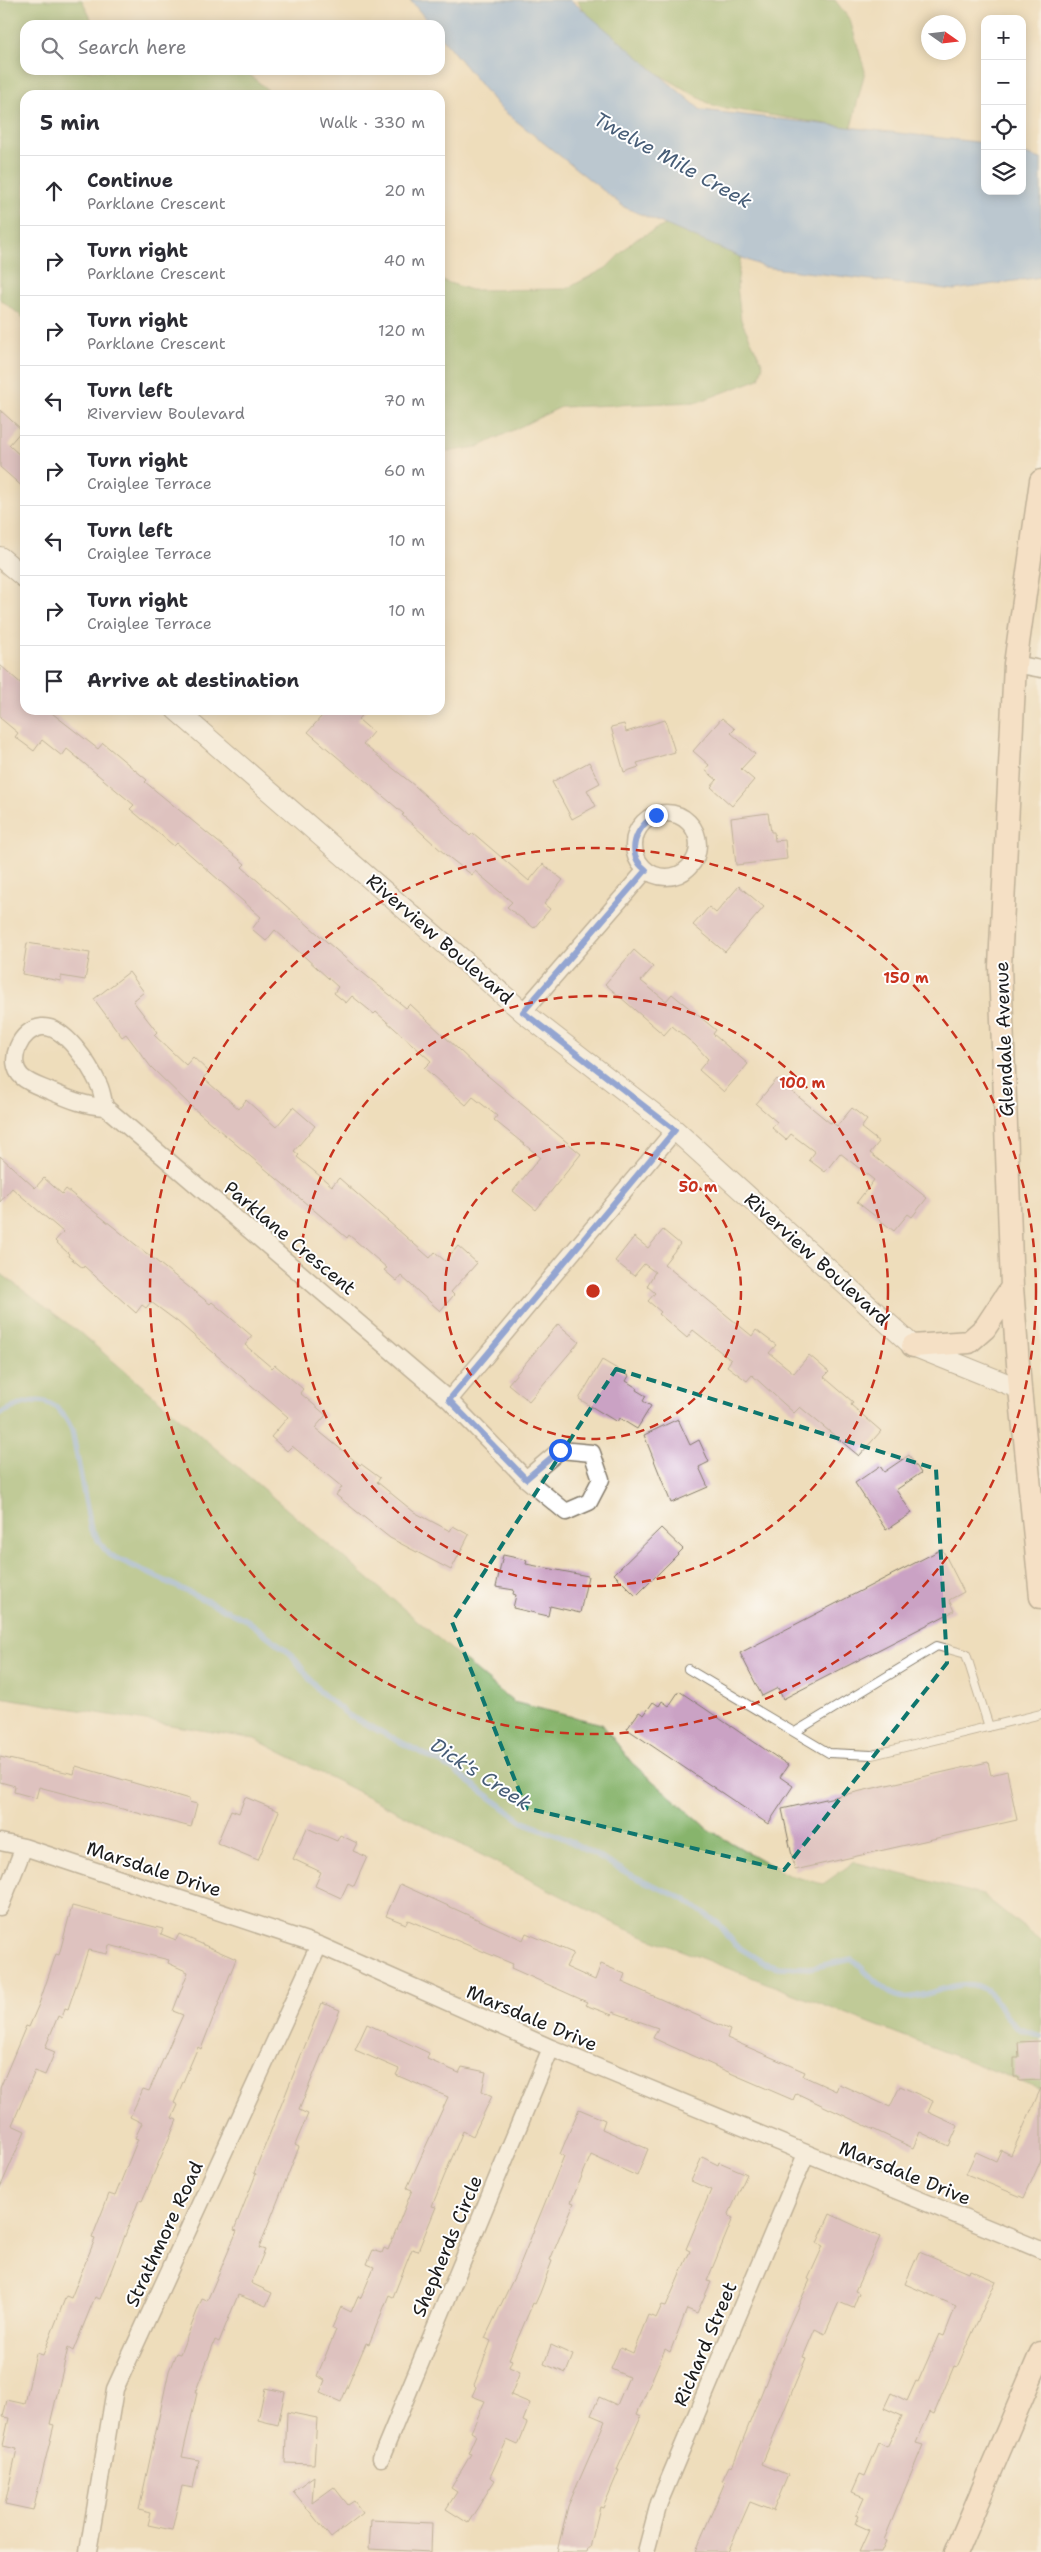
<!DOCTYPE html>
<html lang="en">
<head>
<meta charset="utf-8">
<style>
  body { margin:0; font-family:"Shantell Sans",sans-serif; background:#f7f7f7; color:#2b2b33 }
  .controls { position:absolute; right:15px; top:15px; display:grid; overflow:hidden; border-radius:10px; box-shadow:0 2px 12px #0003 }
  .controls button { width:45px; height:45px; display:grid; place-items:center; padding:0; border:0; border-bottom:1px solid #e1e1e2; background:#fff; color:#2b2b33; font:25px sans-serif }
  .compass { position:absolute; left:921px; top:15px; width:45px; height:45px; border-radius:50%; background:#fff; box-shadow:0 2px 12px #0003; rotate:104deg }
  .stop { position:absolute; width:15px; height:15px; margin:-11px; border:4px solid #2563eb; border-radius:50%; background:#fff }
  .stop.end { background:#2563eb; border-color:#fff; box-shadow:0 1px 5px #0008 }
  .list { margin:0; padding:0; list-style:none }
  h2 { display:flex; justify-content:space-between; align-items:center; height:65px; margin:0; padding:0 20px; font-size:21px }
  h2 small { font-size:16px; font-weight:400; color:#7c7c81 }
  .list li { display:grid; grid-template-columns:32px 1fr auto; gap:15px; align-items:center; box-sizing:border-box; height:70px; padding:0 20px; border-top:1px solid #e1e1e2 }
  .list b { display:block; font-size:19px; white-space:nowrap }
  .list p { margin:0; font-size:16px; white-space:nowrap; color:#7c7c81 }
  .list em { font-size:16px; font-style:normal; color:#7c7c81 }
  .icon { flex:none; width:28px; height:28px; fill:none; stroke:currentColor; stroke-width:2; stroke-linecap:round; stroke-linejoin:round }
  .map { position:relative; flex:none; width:1041px; height:2552px; overflow:hidden }
  .search { position:absolute; background:#fff; box-shadow:0 2px 12px #0003; left:20px; top:20px; width:425px; height:55px; display:flex; align-items:center; gap:12px; box-sizing:border-box; padding:0 18px; border-radius:15px; color:#7c7c81; font-size:19px }
  .panel { position:absolute; background:#fff; box-shadow:0 2px 12px #0003; left:20px; top:90px; width:425px; height:625px; border-radius:15px }
  .map>svg:first-child { display:block }
  .forest { fill:#87b46c; stroke:#526844 }
  .water { fill:#7cade7; stroke:#4c6482 }
  .lines { fill:none; stroke-linecap:round; stroke-linejoin:round }
  .stream { stroke:#7cade7; stroke-width:5.5 }
  .building { fill:#caa2c4 }
  .service-casing { stroke:#857c6c; stroke-width:10 }
  .minor-casing { stroke:#857c6c; stroke-width:19 }
  .tertiary-casing { stroke:#857c6c; stroke-width:22 }
  .secondary-casing { stroke:#857c6c; stroke-width:25 }
  .service { stroke:#fff; stroke-width:8 }
  .minor { stroke:#fff; stroke-width:16 }
  .tertiary { stroke:#fff; stroke-width:20 }
  .secondary { stroke:#fde4d0; stroke-width:22 }
  .route { stroke:#2563eb; stroke-width:6 }
  .marked { fill:none; stroke:#0f766e; stroke-width:4; stroke-dasharray:10 6; stroke-linejoin:round }
  .ring { fill:none; stroke:#c8321e; stroke-width:2.5; stroke-dasharray:9 6 }
  .labels { text-anchor:middle; dominant-baseline:central; stroke-width:4; stroke-linejoin:round; paint-order:stroke }
  .street-label { font-size:19px; fill:#1c1c1c; stroke:#fff }
  .water-label { font-size:20px; font-style:italic; fill:#475d77; stroke:#fff }
  .centre { fill:#c8321e; stroke:#fff; stroke-width:2.5 }
  .ring-label { font-size:15px; text-anchor:middle; font-weight:bold; fill:#c8321e; stroke:#fff; stroke-width:4; stroke-linejoin:round; paint-order:stroke }
</style>
</head>
<body>
<div class="map">
<svg width="1041" height="2552" viewBox="0 0 1041 2552">
  <rect width="100%" height="100%" fill="#fff"/>
  <filter id="ink" filterUnits="userSpaceOnUse"><feTurbulence type="fractalNoise" baseFrequency=".02" numOctaves="2"/><feDisplacementMap in="SourceGraphic" scale="10" xChannelSelector="R" yChannelSelector="G"/><feConvolveMatrix kernelMatrix="1 2 1 2 8 2 1 2 1" color-interpolation-filters="sRGB"/></filter>
  <filter id="wash" filterUnits="userSpaceOnUse"><feTurbulence type="fractalNoise" baseFrequency=".0096" numOctaves="4" result="noise"/><feDisplacementMap in="SourceGraphic" scale="20" xChannelSelector="R" yChannelSelector="G"/><feGaussianBlur stdDeviation="1.12" result="paint"/><feColorMatrix in="noise" values="0 0 0 0 0 0 0 0 0 0 0 0 0 0 0 0 0 1.4 0 .05"/><feComposite in="paint" operator="in"/></filter>
  <g filter="url(#wash)">
    <rect width="100%" height="100%" fill="#edb"/>
    <path class="forest" d="M0 0H82L94 25H25V70H244L268 90 271 95H25V319L0 299Z
      M577 0H835L850 20 865 71 851 128 713 106 606 43Z
      M682 217 742 246 737 286 741 320 763 365 759 379 698 402 561 407 478 447 440 453V280L471 290 566 289 606 268 634 240Z
      M0 1273 79 1332 513 1702 602 1724 632 1763 709 1830 788 1875 823 1884 854 1862 983 1895 1041 1941V2089L626 1929 255 1739 0 1697Z"/>
    <path class="water" d="M410 0H571L701 110 985 143V191H1022V153L1041 159V277L954 290 764 267 624 207 500 108 440 36V25H431Z"/>
    <g class="lines">
      <path class="stream" d="M0 1414C31 1397 55 1392 72 1430L91 1530 108 1554 247 1620 291 1654 318 1690 348 1715 451 1768 523 1822 566 1839 633 1876 686 1900 720 1925 735 1945 764 1963 779 1967 810 1968 852 1959C865 1970 878 1986 892 1994 915 2007 951 1978 978 1986 998 1993 1001 2015 1016 2027 1022 2031 1033 2033 1041 2036"/>
    </g>
    <g id="blocks">
      <path class="building" d="M0 410 22 430 9 445 25 460V489L0 467Z
        M0 665 25 687V710H48L98 749 103 743 147 780 145 782 245 864 242 867 352 964 406 1008 410 1004 475 1065 581 1154 536 1210 513 1191 540 1157 494 1120 497 1116 473 1097 466 1105 424 1068 431 1061 376 1012 374 1014 352 996 346 1003 334 993 338 987 275 930 266 941 252 929 261 917 177 843 174 846 130 809 134 805 67 749 62 756 42 740 34 751 15 737 18 733 0 718Z
        M327 710H366L358 719 373 732 363 744 415 786 470 836 473 833 529 881 543 864 563 880 544 904 550 909 534 928 507 907 512 902 475 871 472 875 446 855 402 815 404 814 308 732Z
        M722 718 735 729 731 733 755 754 741 769 754 780 732 806 711 787 717 780 705 770 709 765 693 751Z
        M665 720 675 752 637 763 639 767 624 772 611 727 624 724 626 732Z
        M589 762 600 783 587 790 596 806 572 819 552 782Z
        M768 813 771 832H774L775 841 785 840 787 859 736 865 731 818Z
        M739 886 764 907 725 952 693 925 709 907 716 913Z
        M27 943 90 953 85 980 61 976V981L22 974Z
        M634 950 653 967 641 981 666 1001 672 994 716 1030 713 1034 748 1064 724 1092 699 1070 708 1059 695 1045 672 1026 664 1035 605 984Z
        M129 972 144 992 133 1001 157 1032 154 1035 186 1065 193 1057 209 1072 203 1078 239 1109 246 1100 276 1127 293 1107 315 1126 294 1151 299 1155 297 1157 332 1186 339 1178 430 1258 435 1252 445 1261 458 1246 477 1263 451 1292 454 1295 440 1311 401 1276 397 1281 384 1270 387 1268 349 1235 347 1238 193 1108 151 1067 126 1034 122 1037 94 999Z
        M777 1079 830 1123 832 1122 837 1126 852 1108 867 1120 861 1128 879 1142 870 1153 927 1198 912 1217 908 1214 894 1231 857 1202 874 1180 840 1153 825 1172 809 1160 815 1152 791 1134 786 1140 772 1128 777 1122 756 1104Z
        M0 1156 35 1188 44 1178 62 1194 66 1189 210 1304 212 1302 252 1336 245 1345 272 1368 275 1365 303 1389 300 1393 326 1415 315 1428 360 1465 361 1464 380 1478 377 1482 414 1512 450 1531 453 1526 469 1535 451 1570 390 1538 336 1495 342 1487 292 1446 287 1451 271 1437 288 1417 178 1322 151 1302 146 1308 142 1305 136 1313 84 1266 83 1268 68 1256 69 1254 55 1241 63 1232 12 1188 0 1202Z
        M663 1230 680 1244 664 1264 752 1336 756 1330 776 1345 769 1353 794 1373 809 1355 829 1372 824 1377 853 1402 851 1405 881 1431 859 1456 800 1407 794 1413 752 1375 747 1381 727 1366 731 1360 693 1330 687 1338 659 1314 661 1312 648 1301 655 1293 647 1286 655 1272 644 1264 634 1276 615 1261 634 1237 648 1248Z
        M558 1324 579 1342 529 1401 508 1384Z
        M602 1360 629 1376 626 1381 637 1388 636 1390 646 1396 643 1401 651 1406 637 1429 619 1418 617 1422 579 1399Z
        M678 1419 690 1445 699 1440 709 1462 699 1467 708 1487 671 1503 644 1435Z
        M909 1455 921 1473 896 1490 912 1513 886 1530 855 1483 880 1466 884 1472Z
        M661 1528 683 1549 636 1596 614 1574Z
        M942 1549 964 1592 949 1600 954 1611 783 1699 778 1688 762 1696 740 1653Z
        M503 1555 527 1560 526 1564 588 1576 580 1613 550 1606 548 1616 513 1608 516 1595 513 1594 514 1590 496 1587Z
        M679 1691 788 1765 780 1777 793 1786 768 1824 627 1729 639 1712 644 1715 653 1702 659 1706 662 1701 669 1706Z
        M0 1757 74 1774 76 1766 189 1799V1802L197 1804 191 1827 39 1787 36 1798 14 1792 15 1786 0 1782Z
        M988 1762 991 1775 1007 1771 1017 1820 795 1870 782 1809Z
        M245 1797 279 1811 258 1860 217 1843 231 1810 239 1813Z
        M307 1828 337 1841 340 1835 357 1843 353 1851 367 1857 354 1886 348 1883 341 1898 315 1886 321 1872 293 1859Z
        M400 1884 523 1940 526 1933 573 1953 566 1967 595 1980 601 1964 625 1974 622 1982 730 2030 727 2038 805 2072 803 2076 836 2091 839 2084 890 2107 900 2086 933 2101 928 2112 958 2126 949 2146 920 2132 913 2148 796 2093 793 2100 735 2075 653 2038 658 2028 613 2012 612 2015 585 2005 587 2002 511 1968 513 1964 408 1920 406 1924 386 1916Z
        M72 1906 163 1929 161 1934 176 1940 179 1934 236 1959 201 2049 198 2047 174 2103 178 2105 172 2118 177 2120 142 2201 139 2200 100 2299 95 2297 73 2351 68 2348 50 2424 54 2425 33 2510 5 2504 17 2449 3 2446 9 2418 3 2417 7 2400 25 2404 36 2353 43 2355 66 2296 71 2298 95 2239 92 2238 109 2194 115 2196 138 2139 135 2138 142 2123 130 2117 143 2089 149 2091 183 2015 173 2011 188 1972 168 1963 169 1960 109 1945 107 1954 88 1950 68 2009 65 2008 62 2018 58 2016 45 2048 55 2052 45 2075 35 2071 12 2125 25 2131 0 2188V2088L26 2026 29 2027 39 2004 56 1954 59 1955Z
        M322 2003 340 2010 299 2110 308 2114 295 2145 299 2147 259 2248 265 2250 251 2283 272 2293 266 2306 238 2295 219 2342 215 2340 195 2393H197L182 2457 199 2460 193 2488 182 2486 172 2530 148 2525 151 2513 139 2510 169 2371 176 2353 180 2354 202 2299 207 2301 237 2231 234 2230 256 2174 254 2173Z
        M367 2024 429 2053 427 2059 459 2073 462 2067 486 2072 482 2091 492 2096 473 2136 463 2131 432 2206 436 2207 418 2251 412 2249 393 2297 389 2295 369 2344 366 2343 341 2402 320 2393 325 2380 317 2376 336 2330 332 2328 341 2307 351 2312 358 2296 361 2298 374 2267 367 2264 373 2250 382 2253 384 2248 388 2250 412 2190 407 2188 448 2097 396 2075 399 2069 355 2050Z
        M1041 2041V2080L1019 2081V2077H1014V2058H1019L1018 2042Z
        M1041 2088V2160L1024 2198 966 2174 976 2152 996 2161 1001 2150 1011 2155Z
        M579 2109 605 2120 602 2129 648 2149 637 2176 591 2155 571 2202 574 2203 550 2260 552 2261 540 2293 535 2304 533 2303 509 2359 512 2360 509 2367 520 2372 511 2395 530 2403 523 2421 527 2423 518 2445 507 2440 490 2477 495 2480 468 2523 446 2509 457 2492 451 2488 471 2454 468 2453 476 2435 471 2432 485 2401 472 2396 476 2387 474 2385 491 2341 485 2338 518 2269 564 2156 560 2154Z
        M702 2157 718 2165 719 2162 747 2174 728 2216 733 2218 707 2281 711 2282 697 2313 687 2309 670 2352 665 2349 637 2414 641 2416 617 2470H619L603 2508 600 2507 590 2548H588L587 2552H557L568 2506 605 2421 591 2415 599 2397 617 2405 629 2377 611 2369 620 2347 633 2353 648 2315 656 2318 662 2305 666 2306 690 2251 686 2249 711 2190 691 2181Z
        M830 2214 880 2237 855 2291 859 2293 853 2308 839 2302 825 2334 815 2329 803 2357 806 2358 762 2464 788 2475 773 2511 750 2502 728 2552H695L725 2482 722 2481 729 2466 732 2467 784 2337 810 2280 808 2279 823 2246 817 2243Z
        M919 2252 969 2273 970 2270 996 2281 957 2367 954 2366 934 2414 930 2412 916 2443 923 2445 884 2540 886 2541 881 2552H859L869 2530 856 2524 859 2516 856 2515 864 2497 852 2492 860 2474 865 2476 879 2443 887 2447 902 2416 884 2408 891 2393 907 2401 916 2381 918 2382 939 2334 944 2336 956 2306 905 2284Z
        M551 2345 573 2355 566 2373 544 2364Z
        M265 2388 285 2392 278 2425 258 2420Z
        M287 2412 317 2418 314 2464 285 2463Z
        M314 2476 312 2503 334 2487 348 2505 354 2501 363 2513 331 2538 293 2491Z
        M371 2520 432 2523 431 2552 369 2549Z"/>
    </g>
  </g>
  <g filter="url(#ink)">
    <use href="#blocks" fill-opacity="0" stroke="#857c6c" stroke-width="1"/>
    <g class="lines">
      <g class="service-casing">
        <path id="service" d="M688 1669 829 1753 872 1755 1041 1714
          M795 1732 937 1646 966 1654 989 1727"/>
      </g>
      <g class="minor-casing">
        <path id="minor" d="M1015 664 1041 669
          M634 845a32 32 0 1 1 64 0a32 32 0 1 1-64 0Z
          M523 1012 646 870
          M105 1107C85 1106 69 1099 50 1091 41 1087 30 1084 22 1077 6 1062 20 1029 42 1027 65 1025 90 1066 99 1085 102 1091 103 1100 105 1107L449 1400 526 1479 566 1512 589 1502 601 1479 592 1453 560 1450 526 1479
          M449 1400 675 1130
          M0 1842 24 1847 319 1945 551 2048 1041 2250
          M0 1907 24 1847
          M381 2458 551 2048
          M88 2552 115 2389 319 1945
          M646 2552 659 2503 806 2154"/>
      </g>
      <g class="tertiary-casing">
        <path id="tertiary" d="M0 557 25 578
          M176 710 523 1012 675 1130 913 1346 1020 1389"/>
      </g>
      <g class="secondary-casing">
        <path id="secondary" d="M1041 481 1015 664 1000 966 1012 1287 1020 1389 1041 1597
          M913 1346 969 1342 985 1328 1012 1287
          M956 2552 1041 2353"/>
      </g>
      <use href="#service" class="service"/>
      <use href="#minor" class="minor"/>
      <use href="#tertiary" class="tertiary"/>
      <use href="#secondary" class="secondary"/>
    </g>
  </g>
  <g class="lines" filter="url(#ink)">
    <path class="route" d="M560 1450 526 1479 449 1400 675 1130 523 1012 646 870C624 854 636 826 656 815"/>
  </g>
  <path d="M0 0H1041V2552H0ZM616 1369 936 1469 947 1663 784 1870 526 1808 452 1622Z" fill="#edb" fill-opacity=".55" fill-rule="evenodd"/>
  <path class="marked" d="M616 1369 936 1469 947 1663 784 1870 526 1808 452 1622Z"/>
  <g class="ring">
    <circle cx="593" cy="1291" r="148"/>
    <circle cx="593" cy="1291" r="295"/>
    <circle cx="593" cy="1291" r="443"/>
  </g>
  <g class="labels">
    <g class="street-label">
      <text transform="translate(440 939) rotate(41)">Riverview Boulevard</text>
      <text transform="translate(1004 1039) rotate(-92)">Glendale Avenue</text>
      <text transform="translate(290 1238) rotate(40)">Parklane Crescent</text>
      <text transform="translate(817 1259) rotate(42)">Riverview Boulevard</text>
      <text transform="translate(154 1869) rotate(18)">Marsdale Drive</text>
      <text transform="translate(532 2018) rotate(23)">Marsdale Drive</text>
      <text transform="translate(905 2173) rotate(22)">Marsdale Drive</text>
      <text transform="translate(164 2234) rotate(-65)">Strathmore Road</text>
      <text transform="translate(447 2246) rotate(-67)">Shepherds Circle</text>
      <text transform="translate(705 2344) rotate(-67)">Richard Street</text>
    </g>
    <g class="water-label">
      <text transform="translate(673 160) rotate(29)">Twelve Mile Creek</text>
      <text transform="translate(481 1774) rotate(33)">Dick's Creek</text>
    </g>
  </g>
  <circle cx="593" cy="1291" r="8" class="centre"/>
  <g class="ring-label">
    <text x="906" y="983">150 m</text>
    <text x="802" y="1088">100 m</text>
    <text x="698" y="1192">50 m</text>
  </g>
</svg>
<div class="controls">
<button>+</button>
<button>−</button>
<button><svg class="icon" aria-label="locate" viewBox="0 0 24 24"><circle cx="12" cy="12" r="6"/><path d="M12 2v4M12 18v4M2 12h4M18 12h4"/></svg></button>
<button><svg class="icon" aria-label="layers" viewBox="0 0 24 24"><path d="M12 4l9 5-9 5-9-5zM3 14l9 5 9-5"/></svg></button>
</div>
<svg class="compass" viewBox="-18 -18 36 36"><path d="M0-13l5 13h-10z" fill="#e53935"/><path d="M0 13l5-13h-10z" fill="#7c7c81"/></svg>
<div class="stop" style="left:560px;top:1450px"></div>
<div class="stop end" style="left:656px;top:815px"></div>
<div class="search"><svg class="icon" aria-label="search" viewBox="0 0 24 24"><circle cx="10" cy="10" r="6"/><path d="M15 15l6 6"/></svg>Search here</div>
<section class="panel">
<h2>5 min<small>Walk · 330 m</small></h2>
<ul class="list">
<li><svg class="icon" aria-label="ahead" viewBox="0 0 24 24"><path d="M12 20V5M6 11l6-6 6 6"/></svg><div><b>Continue</b><p>Parklane Crescent</p></div><em>20 m</em></li>
<li><svg class="icon" aria-label="right" viewBox="0 0 24 24"><path d="M7 20v-9h11M14 6l5 5-5 5"/></svg><div><b>Turn right</b><p>Parklane Crescent</p></div><em>40 m</em></li>
<li><svg class="icon" aria-label="right" viewBox="0 0 24 24"><path d="M7 20v-9h11M14 6l5 5-5 5"/></svg><div><b>Turn right</b><p>Parklane Crescent</p></div><em>120 m</em></li>
<li><svg class="icon" aria-label="left" viewBox="0 0 24 24"><path d="M17 20v-9H6M10 6l-5 5 5 5"/></svg><div><b>Turn left</b><p>Riverview Boulevard</p></div><em>70 m</em></li>
<li><svg class="icon" aria-label="right" viewBox="0 0 24 24"><path d="M7 20v-9h11M14 6l5 5-5 5"/></svg><div><b>Turn right</b><p>Craiglee Terrace</p></div><em>60 m</em></li>
<li><svg class="icon" aria-label="left" viewBox="0 0 24 24"><path d="M17 20v-9H6M10 6l-5 5 5 5"/></svg><div><b>Turn left</b><p>Craiglee Terrace</p></div><em>10 m</em></li>
<li><svg class="icon" aria-label="right" viewBox="0 0 24 24"><path d="M7 20v-9h11M14 6l5 5-5 5"/></svg><div><b>Turn right</b><p>Craiglee Terrace</p></div><em>10 m</em></li>
<li><svg class="icon" aria-label="arrive" viewBox="0 0 24 24"><path d="M6 21V4h12l-3 4 3 4H6"/></svg><div><b>Arrive at destination</b></div></li>
</ul>
</section>
</div>
</body>
</html>
